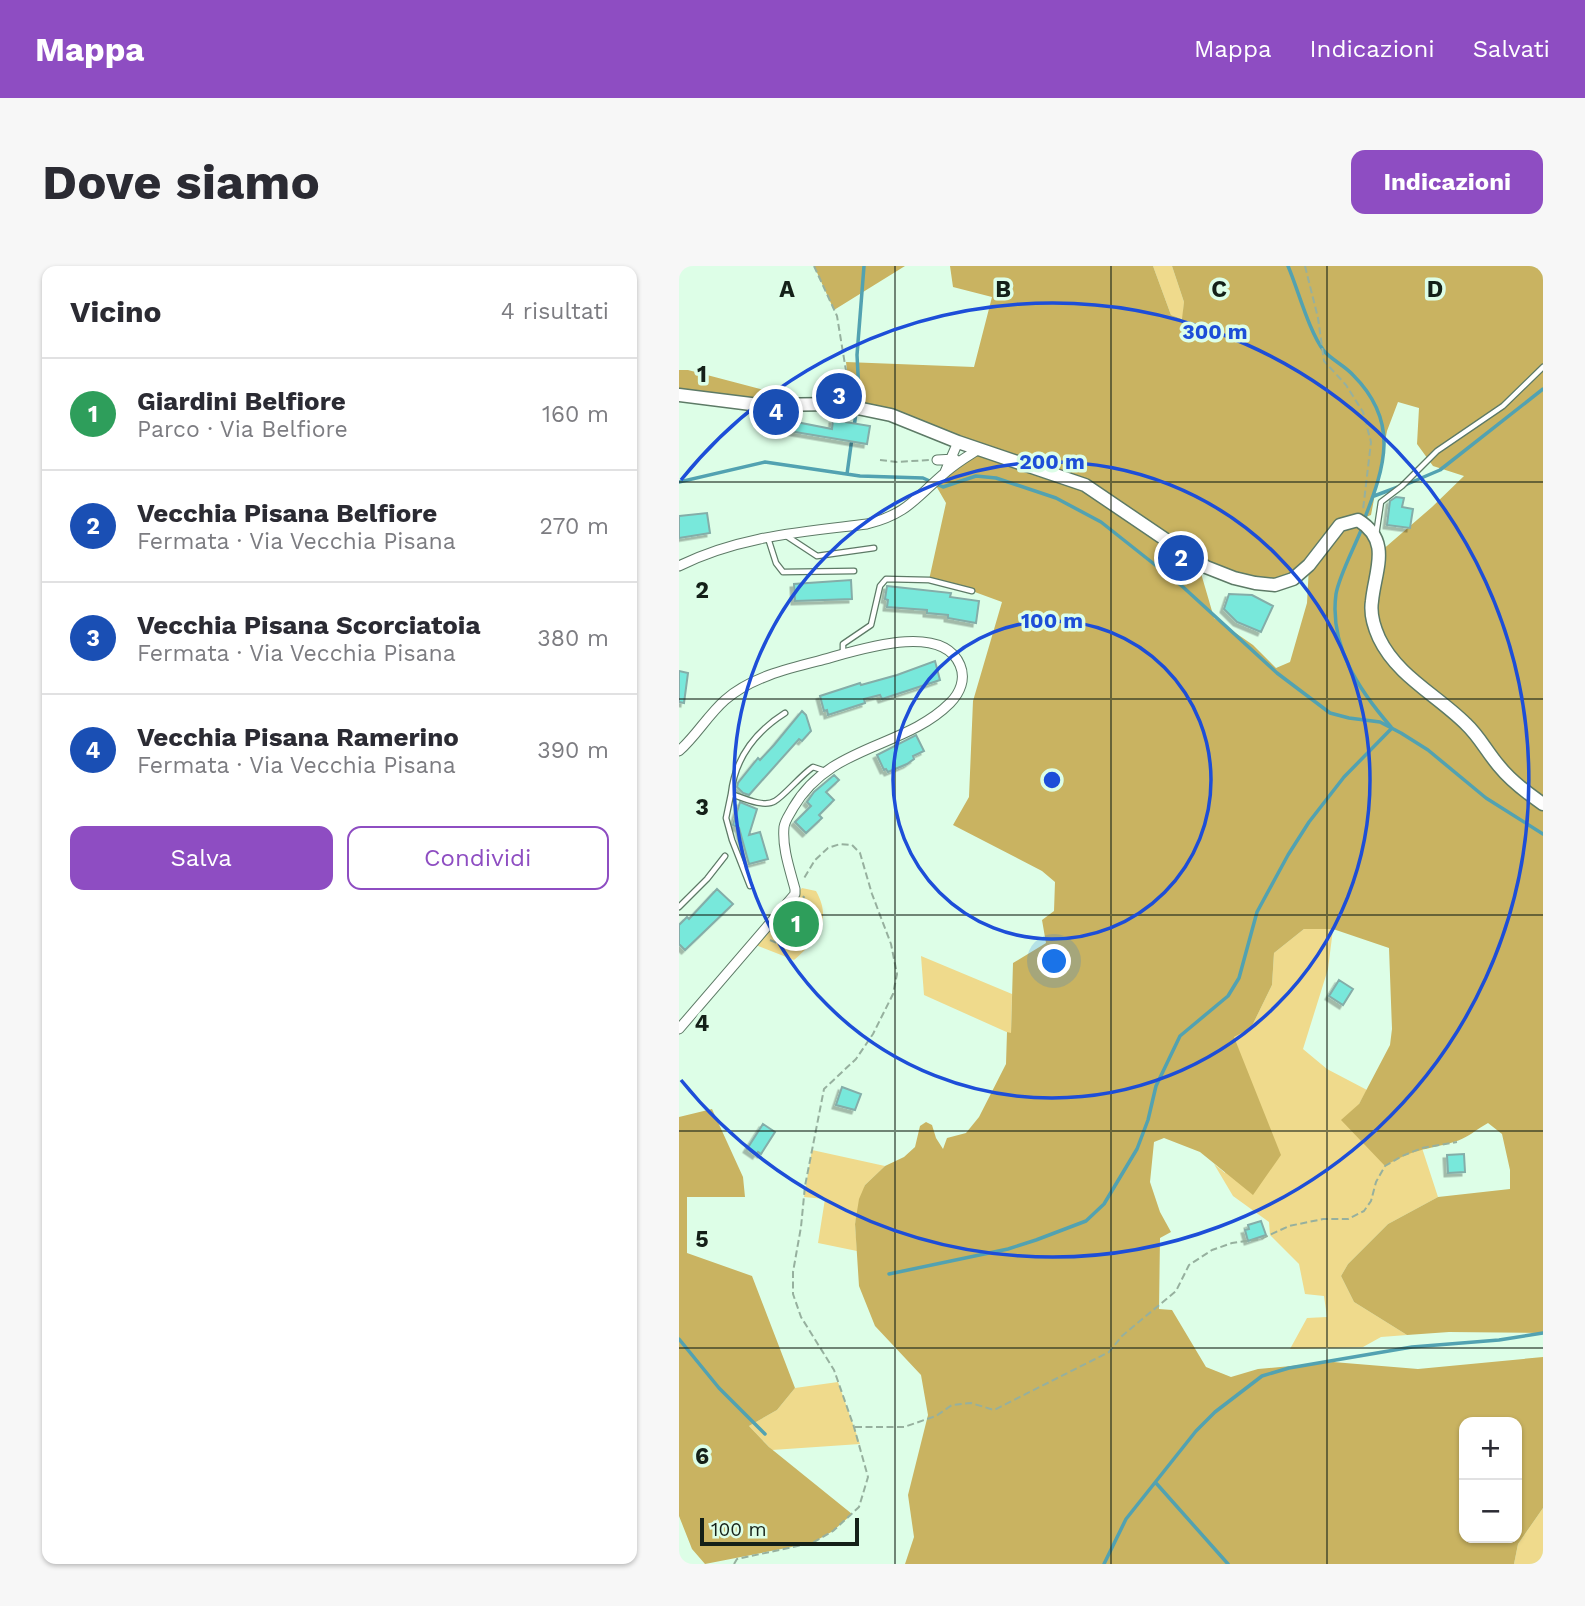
<!DOCTYPE html>
<html lang="it">
<head>
<meta charset="utf-8">
<style>
  body { margin:0; font-family:"Work Sans",sans-serif; background:#f7f7f7; color:#2b2b33 }
  .controls { position:absolute; right:21px; bottom:21px; display:grid; overflow:hidden; border-radius:14px; box-shadow:0 2px 5px #0004 }
  .controls button { width:63px; height:63px; display:grid; place-items:center; padding:0; border:0; border-bottom:2px solid #e1e1e2; background:#fff; color:#2b2b33; font:35px sans-serif }
  .scale { position:absolute; left:21px; bottom:18px; width:159px; box-sizing:border-box; padding-left:7px; border:4px solid #142018; border-top:0; font-size:19px; line-height:24px; white-space:nowrap; color:#142018; -webkit-text-stroke:5px #ddfee7; paint-order:stroke }
  .you { position:absolute; left:376px; top:696px; width:24px; height:24px; margin:-18px; border:5px solid #fff; border-radius:50%; background:#1a73e8; box-shadow:0 0 0 10px #1a73e833 }
  .badge { display:grid; place-items:center; width:46px; height:46px; border-radius:50%; background:#8e4dc2; color:#fff; font-size:23px; font-weight:700 }
  .pin { position:absolute; translate:-50% -50%; border:4px solid #fff; box-shadow:0 2px 7px #0006 }
  .list { margin:0; padding:0; list-style:none }
  h2 { display:flex; justify-content:space-between; align-items:center; height:91px; margin:0; padding:0 28px; font-size:30px }
  h2 small { font-size:23px; font-weight:400; color:#7c7c81 }
  .list li { display:grid; grid-template-columns:46px 1fr auto; gap:21px; align-items:center; box-sizing:border-box; height:112px; padding:0 28px; border-top:2px solid #e1e1e2 }
  .list b { display:block; font-size:26px; white-space:nowrap }
  .list p { margin:0; font-size:23px; white-space:nowrap; color:#7c7c81 }
  .list em { font-size:23px; font-style:normal; color:#7c7c81 }
  .actions { display:flex; gap:14px; padding:21px 28px }
  .actions a { flex:1; padding:16px 0; border:2px solid #8e4dc2; border-radius:14px; text-align:center; font-size:24px; color:#8e4dc2 }
  .actions .main { background:#8e4dc2; color:#fff }
  .map { position:relative; flex:none; width:864px; height:1298px; overflow:hidden; border-radius:14px }
  header { display:flex; align-items:center; gap:42px; box-sizing:border-box; height:98px; padding:0 35px; background:#8e4dc2; color:#fff }
  header strong { font-size:33px }
  nav { display:flex; gap:38px; margin-inline-start:auto; font-size:24px }
  .intro { display:flex; align-items:center; justify-content:space-between; box-sizing:border-box; height:168px; padding:0 42px }
  h1 { margin:0; font-size:49px }
  .button { padding:18px 32px; border-radius:14px; background:#8e4dc2; color:#fff; font-size:24px; font-weight:700 }
  main { display:flex; gap:42px; padding:0 42px }
  aside { flex:1; background:#fff; border-radius:14px; box-shadow:0 2px 5px #0004 }
  .map>svg:first-child { display:block }
  .green { fill:#efda8c }
  .forest { fill:#c9b361; fill-rule:evenodd }
  .lines { fill:none; stroke-linecap:round; stroke-linejoin:round }
  .stream { stroke:#52a2b1; stroke-width:3.5 }
  .building { fill:#78e8db; stroke:#84ada8; stroke-width:2; filter:url(#shadow) }
  .service-casing { stroke:#5d7a66; stroke-width:7 }
  .minor-casing { stroke:#5d7a66; stroke-width:11 }
  .secondary-casing { stroke:#5d7a66; stroke-width:15 }
  .path { stroke:#96b09e; stroke-width:2; stroke-dasharray:7 3.5; stroke-linecap:butt }
  .service { stroke:#fff; stroke-width:4.5 }
  .minor { stroke:#fff; stroke-width:9 }
  .secondary { stroke:#fff; stroke-width:12 }
  .grid { fill:none; stroke:#142018; stroke-width:2; stroke-opacity:0.55 }
  .ring { fill:none; stroke:#1d4ed8; stroke-width:3.5 }
  .grid-label { font-size:23px; text-anchor:middle; font-weight:bold; fill:#142018; stroke:#ddfee7; stroke-width:7; stroke-linejoin:round; paint-order:stroke }
  .centre { fill:#1d4ed8; stroke:#ddfee7; stroke-width:3.5 }
  .ring-label { font-size:21px; text-anchor:middle; font-weight:bold; fill:#1d4ed8; stroke:#ddfee7; stroke-width:7; stroke-linejoin:round; paint-order:stroke }
</style>
</head>
<body>
<header>
<strong>Mappa</strong>
<nav><a>Mappa</a><a>Indicazioni</a><a>Salvati</a></nav>
</header>
<div class="intro"><h1>Dove siamo</h1><a class="button">Indicazioni</a></div>
<main>
<aside>
<h2>Vicino<small>4 risultati</small></h2>
<ul class="list">
<li><span class="badge" style="background:#2e9e5b">1</span><div><b>Giardini Belfiore</b><p>Parco · Via Belfiore</p></div><em>160 m</em></li>
<li><span class="badge" style="background:#1a4fb4">2</span><div><b>Vecchia Pisana Belfiore</b><p>Fermata · Via Vecchia Pisana</p></div><em>270 m</em></li>
<li><span class="badge" style="background:#1a4fb4">3</span><div><b>Vecchia Pisana Scorciatoia</b><p>Fermata · Via Vecchia Pisana</p></div><em>380 m</em></li>
<li><span class="badge" style="background:#1a4fb4">4</span><div><b>Vecchia Pisana Ramerino</b><p>Fermata · Via Vecchia Pisana</p></div><em>390 m</em></li>
</ul>
<div class="actions"><a class="main">Salva</a><a>Condividi</a></div>
</aside>
<div class="map">
<svg width="864" height="1298" viewBox="0 0 864 1298">
  <defs>
    <filter id="shadow"><feDropShadow dx="-3.5" dy="3.5" stdDeviation="0" flood-color="#0004"/></filter>
  </defs>
  <rect width="100%" height="100%" fill="#ddfee7"/>
  <path class="green" d="M474 0H493L505 36 504 53 492 49Z
    M123 622 137 625C154 655 138 674 115 694L74 678Z
    M625 663H654L649 703 624 783 648 803 688 824 680 838 723 890 743 882 759 931 709 958 669 998 662 1010 675 1036 728 1069 702 1071 684 1081 611 1083 628 1052 648 1051 645 1030 626 1028 620 998 591 969 590 956 554 930 535 898 546 907 555 770 572 762 593 719 595 687Z
    M242 690 333 728 332 768 245 729Z
    M133 884 206 900 186 919 176 958 178 985 139 977 146 933 125 931Z
    M159 1116 181 1178 93 1184 70 1160 98 1144 116 1122Z
    M864 1242V1298H835L839 1278Z"/>
  <path class="forest" d="M135 0H226L155 44Z
    M271 0H474L492 49 503 53 505 36 493 0H864V1067L770 1066 728 1069 675 1036 662 1010 669 998 709 958 759 931 831 923V904L823 868 809 857C798 863 787 873 775 876 746 884 734 883 706 900L662 854 680 838 711 779 713 763 710 682 654 663H625L595 687 593 719 572 762 555 771 602 889 574 929 521 886 485 872 475 876 471 916 481 946 492 966 481 972 480 1043 493 1044 527 1101 552 1111 579 1103 654 1096 739 1103 864 1091V1242L839 1278 835 1298H226L235 1271 229 1229 249 1149 242 1109 196 1060 180 1020 176 958 180 933 186 919 206 900 225 891 236 881 241 860 247 856 253 859 257 872 264 883 268 872 287 867 300 851 327 798 328 766 332 767 334 697 367 677 363 654 375 645 376 616 363 605 274 559 290 531 294 435 323 336 293 325 250 314 267 237 256 218 299 183 172 140 167 96 295 101 313 31 274 21ZM719 136 740 142 738 178 754 200 785 210 753 241 701 286 679 254 692 249 708 165ZM519 297 596 319 630 300 628 337 611 396 597 402 574 379 535 352ZM785 1156H838V1272H785Z
    M0 104H9L93 126 120 138 0 129Z
    M33 843 64 911 66 931H8V987L73 1010 116 1122 98 1144 70 1160 90 1181 173 1248 154 1265 133 1277 26 1298 13 1283 0 1250V851Z"/>
  <g class="lines">
    <path class="stream" d="M609 0C619 23 630 66 645 85 653 94 666 100 674 109 721 156 706 200 685 254
      M175 161 180 127 178 89 185 0
      M168 208 173 172
      M0 216 86 196 181 210 244 212 264 221 297 210 317 212 377 232 422 256 504 321 598 407 651 447 670 452 701 456 722 467 749 484 807 532 864 568
      M726 219 761 204 864 123
      M695 230 719 221
      M683 262C676 280 660 310 657 328 650 380 680 424 712 461
      M210 1008 329 983 357 974 407 955 425 938 458 883 469 854 477 820 501 770 549 730 560 712 578 646 609 589 630 556 665 511 713 462
      M0 1073 40 1122 86 1168
      M477 1217 549 1298
      M425 1298 447 1253 517 1165 536 1146 583 1110 610 1102 733 1081 820 1074 864 1067"/>
  </g>
  <path class="building" d="M154 154 191 160 188 178 110 165 112 155 153 163Z
    M717 231 725 232 723 241 734 243 731 262 708 259 711 235Z
    M28 247 31 267 0 272V250Z
    M172 314 173 333 116 335 115 318Z
    M208 320 272 327 271 331 300 335 297 357 269 352V349L248 347V344L208 341 209 334 206 333Z
    M550 328 573 329 594 340 582 366 558 356 545 343Z
    M256 395 261 414 203 433 201 429 185 433 186 437 149 449 148 444 145 445 141 430 181 417 182 419 218 409Z
    M0 405 9 407 5 437 0 436Z
    M123 445 127 449 132 465 123 475 120 473 70 529 64 527 58 521 59 517 79 492 81 494 95 479Z
    M237 469 245 485 234 490 235 493 228 498 209 506 207 503 205 504 198 489Z
    M155 509 160 514 147 526 155 534 140 549 143 552 127 567 116 556 132 540 128 536 135 526Z
    M61 536 78 543 70 569 81 566 89 593 70 598 60 562 54 559Z
    M38 623 54 638 6 684 0 678V659L8 651 10 653Z
    M660 714 674 723 664 739 650 730Z
    M163 821 182 828 176 844 157 839Z
    M84 858 96 866 82 888 79 886 77 889 68 883Z
    M785 888 786 906 769 907 768 889Z
    M582 955 587 969 569 975 566 964 570 963 569 959Z"/>
  <g class="lines">
    <g class="service-casing">
      <path id="service" d="M106 269 138 290 195 282
        M697 269 702 236 723 220 758 185 824 140 864 101
        M89 272 97 297 104 306 175 305
        M164 388V378L192 359 201 320 207 313 250 314 293 325
        M106 447C76 466 56 492 52 528 64 532 85 542 96 535 105 530 122 509 134 501L146 505
        M52 528 47 552 53 574 71 620
        M0 641 28 613 46 590"/>
    </g>
    <g class="minor-casing">
      <path id="minor" d="M258 194 276 193
        M266 206 279 176
        M0 300C60 270 123 266 188 258 229 248 237 231 267 206 277 197 289 190 300 183
        M0 485C17 470 29 449 46 434 71 412 107 403 139 395 174 386 262 354 281 399 287 413 281 427 271 437 225 483 151 478 114 542 111 548 106 554 105 561 103 582 111 604 116 623V628L0 763"/>
    </g>
    <g class="secondary-casing">
      <path id="secondary" d="M0 129 80 139 159 138 212 149 279 176 406 219 527 301 555 312 576 317 596 319 614 313 630 299 661 259 679 254C713 275 696 304 693 335 691 347 695 361 700 372 718 410 758 429 787 458 800 470 808 486 820 500 832 515 848 527 864 538"/>
    </g>
    <path class="path" d="M135 0 158 50 171 129
      M626 0 639 52 645 95 667 119 684 146 692 176 684 244
      M201 194 218 196 250 194
      M91 674 111 683 116 680 134 649 135 644 124 630
      M176 1161H225L257 1150 273 1139 292 1137 315 1144 430 1086 443 1070 497 1025 510 999 533 984 553 977 582 973 610 960 644 953H669L685 945 692 935 697 916 706 900 723 890 743 882 778 876
      M55 1298 58 1293 133 1277 154 1265 180 1241 189 1211 175 1161 155 1104 122 1051 114 1028V1006L122 961 126 920 145 823 177 793 194 768 214 728 218 708 212 678 193 628 181 587 173 579 161 578 149 582 136 594 124 614"/>
    <use href="#service" class="service"/>
    <use href="#minor" class="minor"/>
    <use href="#secondary" class="secondary"/>
  </g>
  <path class="grid" d="M216 0V1298M432 0V1298M648 0V1298M0 216H864M0 433H864M0 649H864M0 865H864M0 1082H864"/>
  <g class="ring">
    <circle cx="373" cy="514" r="159"/>
    <circle cx="373" cy="514" r="318"/>
    <path d="M2 214A477 477 0 1 1 2 814"/>
  </g>
  <g class="grid-label">
    <text x="108" y="31">A</text>
    <text x="324" y="31">B</text>
    <text x="540" y="31">C</text>
    <text x="756" y="31">D</text>
    <text x="23" y="116">1</text>
    <text x="23" y="332">2</text>
    <text x="23" y="549">3</text>
    <text x="23" y="765">4</text>
    <text x="23" y="981">5</text>
    <text x="23" y="1198">6</text>
  </g>
  <circle cx="373" cy="514" r="10" class="centre"/>
  <g class="ring-label">
    <text x="536" y="73">300 m</text>
    <text x="373" y="203">200 m</text>
    <text x="373" y="362">100 m</text>
  </g>
</svg>
<div class="controls">
<button>+</button>
<button>−</button>
</div>
<div class="scale">100 m</div>
<div class="you"></div>
<div class="pin badge" style="left:117px;top:658px;background:#2e9e5b">1</div>
<div class="pin badge" style="left:502px;top:292px;background:#1a4fb4">2</div>
<div class="pin badge" style="left:160px;top:130px;background:#1a4fb4">3</div>
<div class="pin badge" style="left:97px;top:146px;background:#1a4fb4">4</div>
</div>
</main>
</body>
</html>
